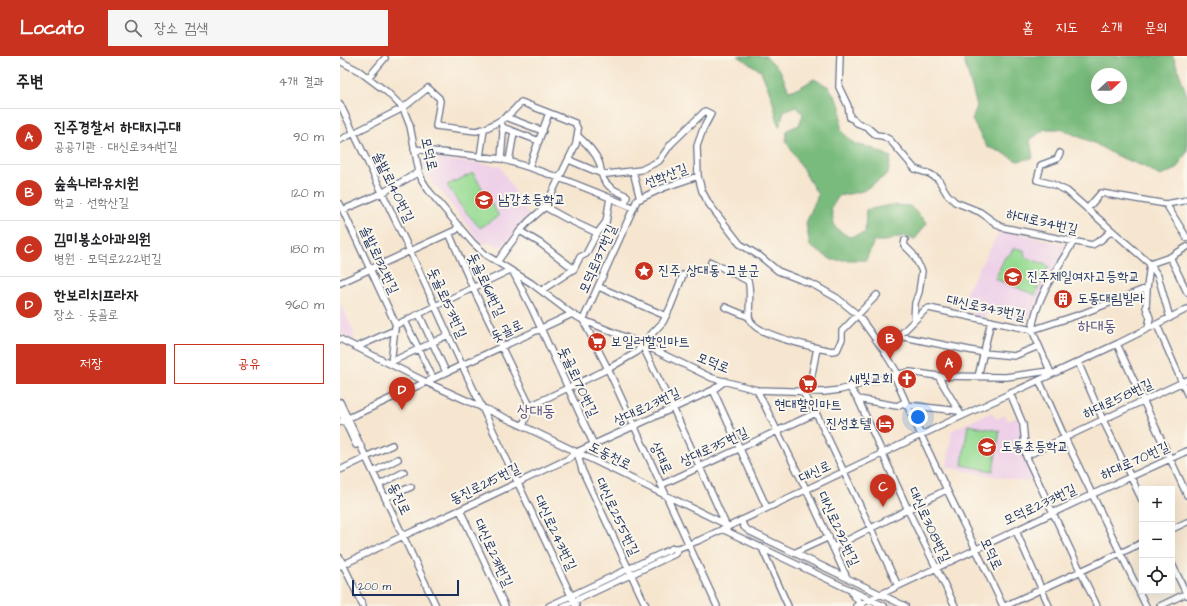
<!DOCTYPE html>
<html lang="ko">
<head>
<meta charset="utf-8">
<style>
  body { margin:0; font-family:"Architects Daughter","Poor Story",sans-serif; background:#f6f6f6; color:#202124 }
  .controls { position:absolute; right:12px; bottom:12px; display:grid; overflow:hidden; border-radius:0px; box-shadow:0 4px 16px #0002 }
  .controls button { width:36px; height:36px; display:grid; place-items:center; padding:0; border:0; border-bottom:1px solid #e0e0e0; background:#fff; color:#202124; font:20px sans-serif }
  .compass { position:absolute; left:751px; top:12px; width:36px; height:36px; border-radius:50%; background:#fff; box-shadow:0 4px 16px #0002; rotate:68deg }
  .scale { position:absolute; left:12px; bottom:10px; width:107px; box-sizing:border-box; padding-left:4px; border:2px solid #1b2f5e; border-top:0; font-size:11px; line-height:14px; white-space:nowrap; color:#1b2f5e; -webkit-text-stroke:3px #fbf7ec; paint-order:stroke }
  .you { position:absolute; left:578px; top:361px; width:14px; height:14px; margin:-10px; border:3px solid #fff; border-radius:50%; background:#1a73e8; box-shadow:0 0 0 6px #1a73e833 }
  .badge { display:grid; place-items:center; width:26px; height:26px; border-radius:50%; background:#c8321e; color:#fff; font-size:13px; font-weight:700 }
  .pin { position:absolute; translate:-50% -33px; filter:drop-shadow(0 1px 2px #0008) }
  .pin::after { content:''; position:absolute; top:21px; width:14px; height:12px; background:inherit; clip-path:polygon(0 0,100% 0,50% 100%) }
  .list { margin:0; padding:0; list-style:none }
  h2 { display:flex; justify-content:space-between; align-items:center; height:52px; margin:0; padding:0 16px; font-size:17px }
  h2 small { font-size:13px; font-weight:400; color:#757577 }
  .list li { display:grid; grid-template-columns:26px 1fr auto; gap:12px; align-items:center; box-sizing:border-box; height:56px; padding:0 16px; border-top:1px solid #e0e0e0 }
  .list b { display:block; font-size:15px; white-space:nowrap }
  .list p { margin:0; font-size:13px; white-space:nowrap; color:#757577 }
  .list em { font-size:13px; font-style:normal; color:#757577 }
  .actions { display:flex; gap:8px; padding:12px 16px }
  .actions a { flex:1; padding:9px 0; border:1px solid #c8321e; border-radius:0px; text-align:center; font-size:14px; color:#c8321e }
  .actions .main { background:#c8321e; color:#fff }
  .icon { flex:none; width:22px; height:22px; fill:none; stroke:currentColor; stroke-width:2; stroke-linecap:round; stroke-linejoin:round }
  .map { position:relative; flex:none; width:847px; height:550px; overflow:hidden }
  header { display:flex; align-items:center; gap:24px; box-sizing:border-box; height:56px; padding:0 20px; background:#c8321e; color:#fff }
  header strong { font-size:19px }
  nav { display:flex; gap:22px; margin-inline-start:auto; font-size:14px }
  .search { width:280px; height:36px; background:#f6f6f6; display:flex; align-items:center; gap:10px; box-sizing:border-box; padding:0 14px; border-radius:0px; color:#757577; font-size:15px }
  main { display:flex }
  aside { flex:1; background:#fff }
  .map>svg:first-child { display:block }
  .built { fill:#eed0e8 }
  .green { fill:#97db93; stroke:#598578 }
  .forest { fill:#79bb7d; stroke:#4a756e; fill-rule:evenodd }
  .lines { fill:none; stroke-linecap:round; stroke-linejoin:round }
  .stream { stroke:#72a1db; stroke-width:1 }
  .minor-casing { stroke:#686f86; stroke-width:8 }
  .minor { stroke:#fff; stroke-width:5.5 }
  .labels { text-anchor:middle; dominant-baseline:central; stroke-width:4; stroke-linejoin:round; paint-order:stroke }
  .street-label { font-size:14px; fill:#1b2f5e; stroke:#fbf7ec }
  .poi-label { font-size:14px; fill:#1b2f5e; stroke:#fbf7ec; text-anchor:start }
  .quarter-label { font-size:16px; fill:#59517f; stroke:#fbf7ec }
</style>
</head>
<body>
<header>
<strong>Locato</strong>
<div class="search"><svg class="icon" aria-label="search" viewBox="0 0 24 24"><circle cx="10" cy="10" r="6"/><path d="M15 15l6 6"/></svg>장소 검색</div>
<nav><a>홈</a><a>지도</a><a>소개</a><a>문의</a></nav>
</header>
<main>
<aside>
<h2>주변<small>4개 결과</small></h2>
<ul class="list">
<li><span class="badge">A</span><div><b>진주경찰서 하대지구대</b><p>공공기관 · 대신로341번길</p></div><em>90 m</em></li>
<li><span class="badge">B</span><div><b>숲속나라유치원</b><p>학교 · 선학산길</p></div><em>120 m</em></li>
<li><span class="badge">C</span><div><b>김미봉소아과의원</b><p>병원 · 모덕로222번길</p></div><em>180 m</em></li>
<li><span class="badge">D</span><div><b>한보리치프라자</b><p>장소 · 돗골로</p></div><em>960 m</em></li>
</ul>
<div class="actions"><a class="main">저장</a><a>공유</a></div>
</aside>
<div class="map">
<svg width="847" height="550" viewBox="0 0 847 550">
  <rect width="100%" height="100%" fill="#fbf7ec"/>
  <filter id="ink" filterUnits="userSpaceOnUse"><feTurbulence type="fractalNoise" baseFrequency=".025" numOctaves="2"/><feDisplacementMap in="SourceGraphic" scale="8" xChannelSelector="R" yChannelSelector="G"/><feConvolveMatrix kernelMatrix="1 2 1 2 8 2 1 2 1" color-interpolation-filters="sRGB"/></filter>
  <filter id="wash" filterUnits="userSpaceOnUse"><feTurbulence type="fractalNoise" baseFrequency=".012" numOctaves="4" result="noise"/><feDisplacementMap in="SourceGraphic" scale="16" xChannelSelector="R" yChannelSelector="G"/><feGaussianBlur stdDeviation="0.9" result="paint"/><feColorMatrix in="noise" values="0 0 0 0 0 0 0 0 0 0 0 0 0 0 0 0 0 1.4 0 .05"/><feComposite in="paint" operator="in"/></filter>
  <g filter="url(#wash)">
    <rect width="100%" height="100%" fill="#f6e6d0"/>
    <path class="built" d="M81 101 160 110 189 160 163 191 149 187 142 188 99 133 93 128 82 106Z
      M661 173 725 189 728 191 689 262 671 263 646 256 644 262 632 261 634 252 619 248Z
      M0 246 13 274 15 285 0 278Z
      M652 356 656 363 665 359 668 365 677 361 681 369 693 421 692 422 684 426 607 411 612 374Z"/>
    <path class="green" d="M133 117 159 160 140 172 120 149 107 129Z
      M674 192 684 194 685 201 709 210 695 239 655 223 665 201 669 199Z
      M628 369 660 375 653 415 622 409Z"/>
    <path class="forest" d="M398 0H426L440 14 449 35 459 32 474 23 489 31 501 51V75L515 88 532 92 551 101 548 118 523 135 499 140 491 152 495 172 509 181 525 177 526 154 550 149 570 150 587 167 575 183 564 180 546 185H534L526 204H492L470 190 466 167 478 139 446 85 447 74 459 69 463 58 456 50 444 55 439 71 432 42 421 15Z
      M625 0H833L847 39V95L837 113 820 120 805 111 775 99 756 88 721 73H705L690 84 693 102 677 105 662 96 647 91 632 64 637 50 624 4ZM757 18H781V42H757Z"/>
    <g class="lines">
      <path class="stream" d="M405 477 503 525
        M547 547 554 550"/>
    </g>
  </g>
  <g filter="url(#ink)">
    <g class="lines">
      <g class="minor-casing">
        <path id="minor" d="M500 0 499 31 508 50 510 62 513 63 517 67 527 71 536 79 543 80 550 84 575 113 590 118 598 123 607 138 615 146 640 156 661 171 752 189 761 184 771 175
          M0 5 19 15 47 36 63 52 70 70 79 116 82 124 89 135 133 187 146 199 191 227 232 258 243 264 302 288 372 322 417 334 484 336 500 334 554 319C587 397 627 473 663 550
          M28 22 45 2
          M0 48 70 195 122 309 236 550
          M166 61 203 75
          M162 71 199 85
          M238 80C246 87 255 96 259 106 262 114 260 122 268 129 272 134 281 137 287 140L285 148
          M0 84 63 52 88 32 99 42 100 45 96 70 136 75 144 73
          M74 93 161 103C206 115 250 133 294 152
          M720 97 717 103 701 109 697 124 712 128 727 135 810 208 818 220 830 262
          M140 101 144 73C159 66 170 60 181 46L235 67 238 74 236 88 205 151 189 165 179 176 157 206
          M161 103 163 77 162 69
          M229 104 260 117 267 118 301 114 319 105 331 88 365 55 371 58 363 73 357 90 358 120
          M169 105 174 76
          M189 111 209 57
          M293 115 300 143
          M847 143 843 145 826 148 847 182
          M0 148 56 269
          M205 151 227 163 257 177
          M747 153 761 137 826 148
          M3 154 42 137 79 116
          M180 175 200 187 234 213
          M109 177 133 232 190 350
          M565 184 564 189 573 198 582 215 579 236 575 247 574 264
          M830 201 847 236
          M371 206 408 225C411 232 409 252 409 261
          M173 216 192 253 254 389
          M0 227 116 174 118 169
          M259 231 326 260
          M202 234 234 213 240 201 246 198 256 179 266 166 270 142
          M385 251 409 261C410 263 410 265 412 267 421 279 461 288 477 292
          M79 258 106 316
          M65 265 93 322
          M56 269 170 214
          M817 269 847 338
          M808 272 810 262 806 251 807 232 810 208 830 201 847 191
          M692 274C696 241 717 213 734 185
          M692 274 711 317
          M559 280 644 297 674 300 699 290
          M0 283 86 326 183 370 389 470
          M777 288 847 439
          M302 289 333 352 386 469
          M17 291 55 274
          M544 295 585 254 589 252 692 274 744 257 807 232
          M51 306 108 279
          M738 306 763 364 802 444
          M51 308 55 271
          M554 319 570 316 598 320 666 321 709 315
          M598 320 620 357
          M638 321 651 265
          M699 324 725 382 806 550
          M509 331 518 343 568 454 615 550
          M373 334 427 452
          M417 334 466 433 507 522
          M469 334 477 292 492 295 497 294 502 283V275L537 239
          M462 335 476 357 558 530
          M670 337 683 368 686 400 757 550
          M518 343 557 350 565 346
          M0 346 96 550
          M566 349 619 355
          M0 355 16 389
          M0 366 232 258
          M183 370 190 350 268 313 297 296 302 288 323 266 330 252 343 219
          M237 396 242 414 306 550
          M686 400 847 324
          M26 401 52 389
          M0 414 23 403
          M33 416 58 403
          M39 429 64 416
          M321 429 476 357
          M45 442 71 431
          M120 454 165 550
          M401 464 404 471 409 475 565 550
          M382 473 544 550
          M832 473 847 466
          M676 475 709 550
          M494 491 606 434
          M422 492 448 550
          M454 497 489 481
          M0 502 23 550
          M832 508 847 539
          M0 510 63 480 120 454 228 403 237 396 373 334 385 325
          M512 537 522 550
          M209 550 333 492H339L360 484 581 379 777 288 847 253
          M224 550 335 498 339 492
          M377 550 268 313 243 264 297 144 323 132 358 120 362 135 369 148 400 188 421 201 438 215 474 229 497 242 518 259 544 295 558 318
          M516 550 753 438 847 395
          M665 550 802 487
          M820 550 847 537"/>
      </g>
      <use href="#minor" class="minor"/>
    </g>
  </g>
  <defs>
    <g id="school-disc" transform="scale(1)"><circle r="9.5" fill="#c8321e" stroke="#fbf7ec"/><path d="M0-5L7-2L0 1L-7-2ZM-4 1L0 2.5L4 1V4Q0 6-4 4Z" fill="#fff"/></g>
    <g id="sight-disc" transform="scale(1)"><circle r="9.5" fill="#c8321e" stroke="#fbf7ec"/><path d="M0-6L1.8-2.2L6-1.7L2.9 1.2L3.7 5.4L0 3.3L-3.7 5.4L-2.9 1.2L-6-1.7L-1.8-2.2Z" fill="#fff"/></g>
    <g id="building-disc" transform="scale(1)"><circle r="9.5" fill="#c8321e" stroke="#fbf7ec"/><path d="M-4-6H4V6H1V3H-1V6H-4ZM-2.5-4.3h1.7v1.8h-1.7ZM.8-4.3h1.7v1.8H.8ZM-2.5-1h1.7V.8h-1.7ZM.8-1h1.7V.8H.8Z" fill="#fff"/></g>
    <g id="supermarket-disc" transform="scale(1)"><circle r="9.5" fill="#c8321e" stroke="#fbf7ec"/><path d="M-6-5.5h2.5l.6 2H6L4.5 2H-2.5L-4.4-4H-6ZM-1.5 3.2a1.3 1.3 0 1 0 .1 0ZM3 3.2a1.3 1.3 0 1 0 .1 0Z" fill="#fff"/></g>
    <g id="church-disc" transform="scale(1)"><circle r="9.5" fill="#c8321e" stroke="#fbf7ec"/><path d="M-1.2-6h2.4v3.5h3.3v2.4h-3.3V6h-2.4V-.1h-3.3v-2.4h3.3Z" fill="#fff"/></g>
    <g id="hotel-disc" transform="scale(1)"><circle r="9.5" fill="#c8321e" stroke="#fbf7ec"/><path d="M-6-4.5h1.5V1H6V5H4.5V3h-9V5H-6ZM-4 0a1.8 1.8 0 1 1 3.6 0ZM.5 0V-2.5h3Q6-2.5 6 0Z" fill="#fff"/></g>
  </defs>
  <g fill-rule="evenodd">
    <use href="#school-disc" x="144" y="144"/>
    <use href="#sight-disc" x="304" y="215"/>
    <use href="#school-disc" x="673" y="221"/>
    <use href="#building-disc" x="723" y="243"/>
    <use href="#supermarket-disc" x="257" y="286"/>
    <use href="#church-disc" x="567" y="323"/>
    <use href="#supermarket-disc" x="468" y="328"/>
    <use href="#hotel-disc" x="545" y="368"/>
    <use href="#school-disc" x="647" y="391"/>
  </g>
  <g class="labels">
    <g class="street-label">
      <text transform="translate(89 98) rotate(77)">모덕로</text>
      <text transform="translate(326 120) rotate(-21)">선학산길</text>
      <text transform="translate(53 131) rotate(64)">솔밭로140번길</text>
      <text transform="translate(702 166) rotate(13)">하대로34번길</text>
      <text transform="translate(258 203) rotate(-66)">모덕로137번길</text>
      <text transform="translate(39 204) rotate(65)">솔밭로132번길</text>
      <text transform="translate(146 229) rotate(65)">돗골로161번길</text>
      <text transform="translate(107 247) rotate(66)">돗골로153번길</text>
      <text transform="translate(646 252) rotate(12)">대신로343번길</text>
      <text transform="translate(167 275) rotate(-25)">돗골로</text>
      <text transform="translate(373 307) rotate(22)">모덕로</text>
      <text transform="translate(238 326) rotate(65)">돗골로170번길</text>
      <text transform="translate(778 343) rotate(-25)">하대로58번길</text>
      <text transform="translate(307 351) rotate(-25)">상대로23번길</text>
      <text transform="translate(374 391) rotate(-25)">상대로35번길</text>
      <text transform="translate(270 400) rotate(27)">도동천로</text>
      <text transform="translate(321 402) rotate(65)">상대로</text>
      <text transform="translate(795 405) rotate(-24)">하대로70번길</text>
      <text transform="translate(475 416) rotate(-25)">대신로</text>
      <text transform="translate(145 428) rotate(-26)">동진로215번길</text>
      <text transform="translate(59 443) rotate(65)">동진로</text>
      <text transform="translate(700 449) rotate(-25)">모덕로233번길</text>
      <text transform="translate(277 461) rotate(65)">대신로255번길</text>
      <text transform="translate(589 469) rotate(65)">대신로308번길</text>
      <text transform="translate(498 473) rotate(65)">대신로292번길</text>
      <text transform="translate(215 477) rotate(65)">대신로243번길</text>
      <text transform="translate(153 497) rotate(65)">대신로231번길</text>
      <text transform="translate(651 498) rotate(65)">모덕로</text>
    </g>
    <g class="poi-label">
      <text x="158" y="144">남강초등학교</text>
      <text x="318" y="215">진주 상대동 고분군</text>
      <text x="687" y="221">진주제일여자고등학교</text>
      <text x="737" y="243">도동대림빌라</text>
      <text x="271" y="286">보일러할인마트</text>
      <text x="553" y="323" text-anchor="end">새빛교회</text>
      <text x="468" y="349" text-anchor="middle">현대할인마트</text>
      <text x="531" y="368" text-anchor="end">진성호텔</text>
      <text x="661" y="391">도동초등학교</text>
    </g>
    <g class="quarter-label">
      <text x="757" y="270">하대동</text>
      <text x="196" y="355">상대동</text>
    </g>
  </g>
</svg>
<div class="controls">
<button>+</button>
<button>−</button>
<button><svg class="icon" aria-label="locate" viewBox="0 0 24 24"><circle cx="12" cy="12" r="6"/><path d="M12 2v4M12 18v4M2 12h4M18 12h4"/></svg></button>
</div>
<svg class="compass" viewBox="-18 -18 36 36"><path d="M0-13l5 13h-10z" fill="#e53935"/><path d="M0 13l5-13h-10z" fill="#757577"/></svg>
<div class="scale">200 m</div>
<div class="you"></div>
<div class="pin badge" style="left:609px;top:327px">A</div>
<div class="pin badge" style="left:550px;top:303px">B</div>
<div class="pin badge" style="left:543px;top:451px">C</div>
<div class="pin badge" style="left:62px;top:354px">D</div>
</div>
</main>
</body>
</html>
